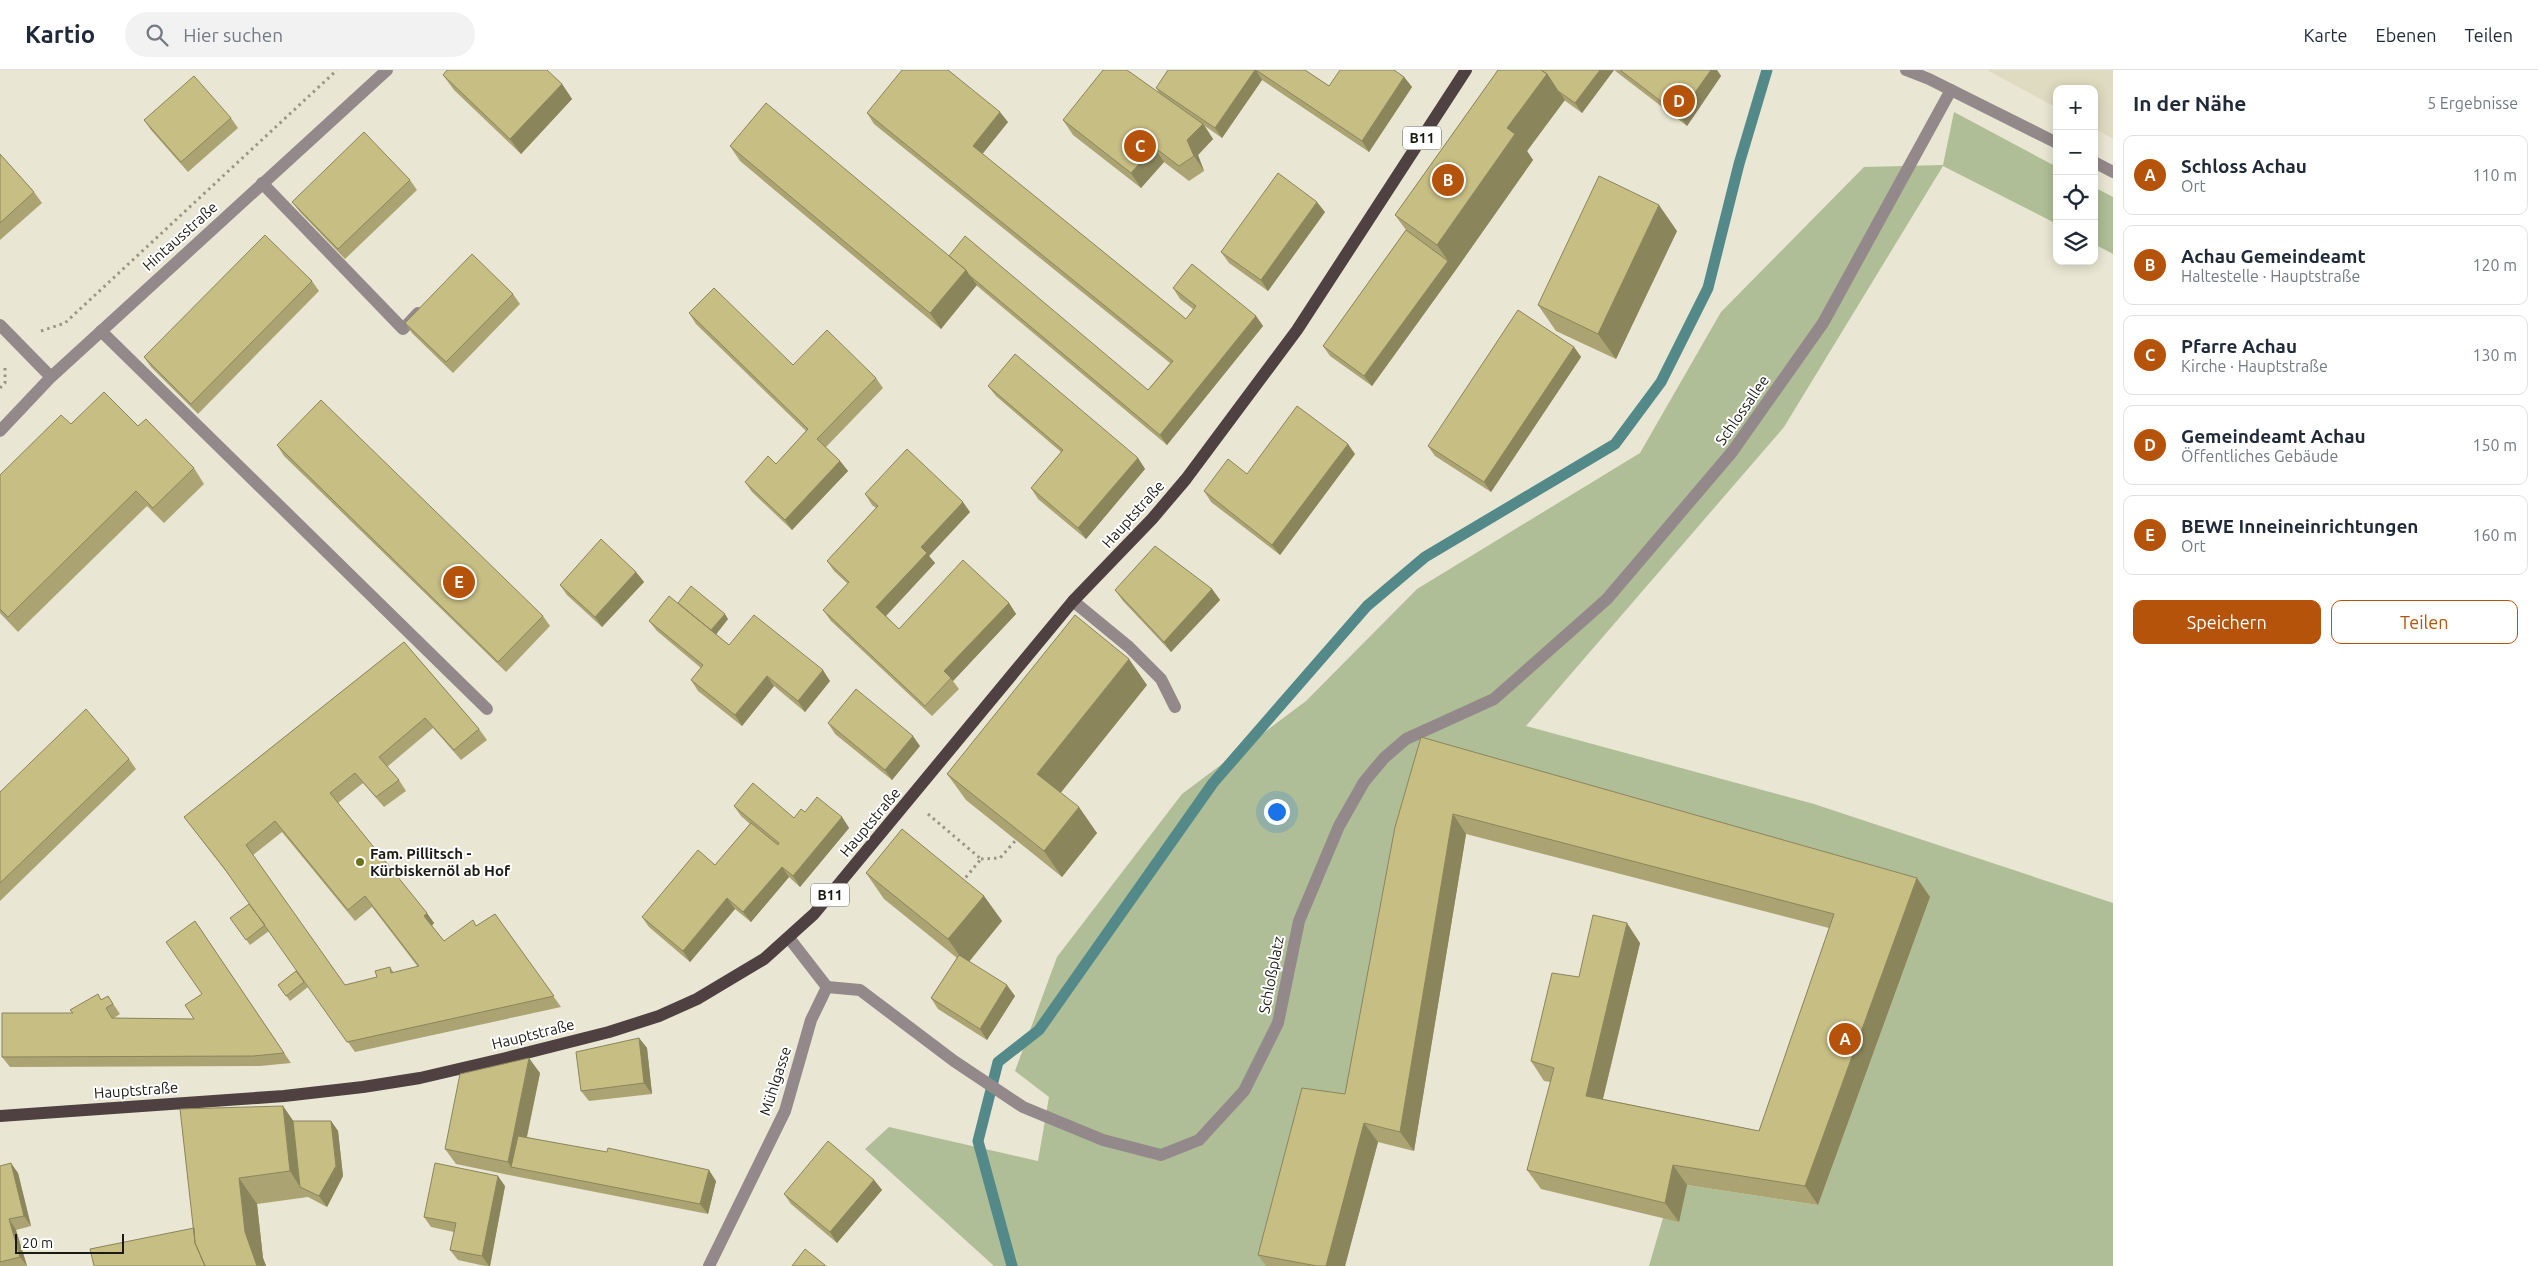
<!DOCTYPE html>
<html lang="de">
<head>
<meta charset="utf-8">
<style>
  body { margin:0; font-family:Ubuntu,sans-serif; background:#f2f2f3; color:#1f2937 }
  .controls { position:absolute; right:15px; top:15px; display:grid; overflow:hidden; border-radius:10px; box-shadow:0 2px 12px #0003 }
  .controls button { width:45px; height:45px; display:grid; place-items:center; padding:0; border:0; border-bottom:1px solid #e0e1e3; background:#fff; color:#1f2937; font:25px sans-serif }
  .scale { position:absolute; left:15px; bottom:12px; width:109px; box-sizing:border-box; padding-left:5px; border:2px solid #1b1a13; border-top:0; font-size:14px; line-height:18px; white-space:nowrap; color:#1b1a13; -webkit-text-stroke:4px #fff; paint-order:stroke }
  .you { position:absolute; left:1276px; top:741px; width:18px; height:18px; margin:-12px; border:4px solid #fff; border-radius:50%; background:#1a73e8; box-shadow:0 0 0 8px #1a73e833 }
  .badge { display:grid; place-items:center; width:32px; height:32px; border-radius:50%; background:#b45309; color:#fff; font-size:16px; font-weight:700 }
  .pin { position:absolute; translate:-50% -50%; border:2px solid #fff; box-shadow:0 1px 5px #0006 }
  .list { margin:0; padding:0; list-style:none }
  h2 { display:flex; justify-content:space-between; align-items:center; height:65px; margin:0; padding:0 20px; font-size:21px }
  h2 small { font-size:16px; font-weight:400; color:#747a83 }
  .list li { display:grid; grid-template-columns:32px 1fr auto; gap:15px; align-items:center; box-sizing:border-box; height:80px; margin:0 10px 10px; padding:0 10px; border:1px solid #e0e1e3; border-radius:10px }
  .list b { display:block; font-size:19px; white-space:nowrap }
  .list p { margin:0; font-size:16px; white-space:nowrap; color:#747a83 }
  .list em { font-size:16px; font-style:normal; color:#747a83 }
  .actions { display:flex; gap:10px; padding:15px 20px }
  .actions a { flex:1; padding:11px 0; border:1px solid #b45309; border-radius:10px; text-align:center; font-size:18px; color:#b45309 }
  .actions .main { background:#b45309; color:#fff }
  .icon { flex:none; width:28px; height:28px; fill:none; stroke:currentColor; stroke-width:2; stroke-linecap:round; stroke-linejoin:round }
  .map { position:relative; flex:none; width:2113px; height:1196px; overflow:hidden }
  header { display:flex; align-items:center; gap:30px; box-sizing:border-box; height:70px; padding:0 25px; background:#fff; border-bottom:1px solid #e0e1e3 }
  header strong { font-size:24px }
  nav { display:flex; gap:28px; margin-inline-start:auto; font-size:18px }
  .search { width:350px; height:45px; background:#f2f2f3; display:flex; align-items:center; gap:12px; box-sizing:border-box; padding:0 18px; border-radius:28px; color:#747a83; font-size:19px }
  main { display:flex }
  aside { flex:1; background:#fff }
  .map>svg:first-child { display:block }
  .built { fill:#dfdbc0 }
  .green { fill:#afbe96 }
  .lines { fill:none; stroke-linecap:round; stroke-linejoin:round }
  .stream { stroke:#538989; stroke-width:11 }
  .path { stroke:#989687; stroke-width:3; stroke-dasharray:2.5 4; stroke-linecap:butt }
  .service { stroke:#93898a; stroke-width:12 }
  .minor { stroke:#93898a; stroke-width:12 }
  .primary { stroke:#4f4041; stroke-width:12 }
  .wall { fill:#aba372; fill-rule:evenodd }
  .shaded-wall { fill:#8b855c }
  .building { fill:#c7be84; stroke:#8b855c; fill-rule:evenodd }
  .poi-dot { fill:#6e731b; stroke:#fff; stroke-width:2 }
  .labels { text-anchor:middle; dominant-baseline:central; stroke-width:4; stroke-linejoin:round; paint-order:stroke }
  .shield { fill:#fff; stroke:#5f5f5a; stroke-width:1 }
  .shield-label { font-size:14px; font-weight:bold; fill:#1b1a13 }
  .street-label { font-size:15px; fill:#1b1a13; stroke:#fff }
  .poi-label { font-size:15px; font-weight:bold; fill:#1b1a13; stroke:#fff; text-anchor:start }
</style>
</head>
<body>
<header>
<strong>Kartio</strong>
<div class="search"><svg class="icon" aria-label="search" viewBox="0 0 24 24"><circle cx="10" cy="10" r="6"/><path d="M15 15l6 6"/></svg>Hier suchen</div>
<nav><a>Karte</a><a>Ebenen</a><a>Teilen</a></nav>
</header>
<main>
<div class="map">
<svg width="2113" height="1196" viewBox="0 0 2113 1196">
  <rect width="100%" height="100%" fill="#e9e6d3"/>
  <path class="built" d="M1987 0H2113V69L2094 58V19H2057V38Z"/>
  <path class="green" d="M1954 42 2057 97V154L1943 96 1784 357 1526 656 1814 734 2113 833V1196H1649L1663 1148 1687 1115 1818 1135 1930 827 1435 686 1358 1043 1274 1196H994L865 1079 889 1057 1038 1091 1049 1027 1015 1001 1057 887 1182 724 1306 631 1417 519 1640 383 1721 242 1864 97 1943 95Z
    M2094 117 2113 127V184L2094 174Z"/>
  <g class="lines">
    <path class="stream" d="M1012 1196 978 1071 998 992 1039 960 1213 713 1367 536 1425 487 1615 374 1661 312 1708 218 1739 94 1767 0"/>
    <path class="path" d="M41 261 65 253 337 0
      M0 318 5 313V296
      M928 744 981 789 962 812
      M981 789 1000 788 1016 770"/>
    <path class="service" d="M262 113 403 259 418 243
      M101 261 487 639
      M1073 531 1129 577 1161 609 1175 637
      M827 917 860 920 954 991 1023 1037 1103 1070 1161 1085 1199 1070 1244 1021 1278 953 1299 851 1339 756 1364 712 1384 688 1406 669 1494 629 1607 529 1732 382 1823 253 1951 20"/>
    <path class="minor" d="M1906 0 1929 9 2057 73
      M2094 92 2113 102
      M0 255 51 307
      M0 361 51 307 387 0
      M709 1196 785 1041 811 950 827 917 789 868"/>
    <path class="primary" d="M0 1046 284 1026 363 1017 420 1008 506 988 609 962 659 946 697 929 764 889 814 844 1073 531 1152 449 1186 409 1297 260 1466 0"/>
  </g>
  <path class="wall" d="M1168 0H1305L1329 16 1404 7 1412 17 1369 82 1262 10 1222 68 1205 56 1213 69 1198 85 1204 101 1189 111 1164 92 1141 118 1073 65 1063 50 1160 24 1156 18Z
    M1498 0H1717L1721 6 1687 56 1614 0 1582 43 1564 30 1527 81 1533 90 1455 201 1372 316 1330 286 1323 276 1406 160 1395 145Z
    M443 5 562 14 572 29 521 84 454 20Z
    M867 43 1008 52 982 84 1186 249 1193 239 1180 229 1173 218 1256 246 1263 256 1167 375 976 215 941 259 740 91 730 76 949 186 1148 320 1170 293 874 54Z
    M231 48 238 58 188 102 151 60 144 50Z
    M0 84 34 122 42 133 0 170Z
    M410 110 417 120 345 189 300 142 292 132Z
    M1325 142 1268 221 1229 193 1221 182Z
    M1677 161 1616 289 1556 261 1538 235Z
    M312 211 319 221 198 344 151 297 144 287Z
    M513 224 520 234 453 303 412 263 405 253Z
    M689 243 793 295 876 308 883 318 826 377 840 391 848 401 792 460 752 422 745 412 776 394 806 361 696 254Z
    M1574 277 1581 287 1491 422 1435 386 1428 376Z
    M988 316 1138 388 1145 399 1086 469 1038 429 1031 418 1061 382 996 326Z
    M71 354 138 356 194 398 204 414 164 453 147 436 18 562 0 543V405Z
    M277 375 543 546 550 556 506 602 284 386Z
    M1355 384 1280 485 1211 432 1204 421 1247 404Z
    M865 424 970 442 929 486 935 493 886 546 899 559 1009 533 1016 544 953 611 959 619 932 646 831 551 823 540 848 514 834 501 827 491 876 438 872 435Z
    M636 502 644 512 602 557 567 525 560 515Z
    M1212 519 1220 530 1171 582 1123 531 1115 520Z
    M678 533 728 549 716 564 729 575 830 611 805 642 774 616 742 656 698 621 691 610 701 598 657 561 649 551Z
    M404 572 479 659 487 670 461 690 433 658 387 697 399 710 406 721 384 737 363 713 338 733 434 853 432 856 444 871 476 856 495 844 561 937 355 982 269 861 250 875 234 853 262 852 231 808 184 747ZM282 762 355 851 372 837 418 897 394 903 390 897 377 907 345 915 253 785Z
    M1147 615 1060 723 1097 763 1062 807 966 730 947 704Z
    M828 653 920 676 892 710 835 664Z
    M1421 667 1930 827 1818 1135 1687 1115 1679 1152 1541 1119 1527 1100 1551 1012 1544 1011 1531 991 1579 907 1640 873 1603 1029 1759 1061 1829 858 1466 764 1414 1081 1378 1072 1345 1196H1266L1258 1185 1345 1024Z
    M129 689 136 699 0 831V722Z
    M734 736 794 748 805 742 842 747 849 758 800 817 789 807 751 852 735 839 690 892 649 857 642 847 715 795 750 754 741 746Z
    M866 803 984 826 1002 851 969 892 1015 926 987 970 938 939 931 928 957 888 884 829Z
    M195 851 291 993 260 996 10 997 2 987 72 943 70 940 102 929 108 926 120 944 114 948 194 949 202 924Z
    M296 901 308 917 290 931 278 915Z
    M639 968 647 978 652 1024 589 1031 581 1021Z
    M540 1003 527 1067 716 1111 708 1144 519 1107 456 1094 445 1079Z
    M283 1036 293 1051H331L338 1061 343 1106 327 1137 308 1127 257 1134 263 1188 266 1196H94L194 1158Z
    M0 1096 18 1103 31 1156 16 1160 27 1196H0Z
    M874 1110 882 1120 837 1173 791 1134 784 1124Z
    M505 1116 490 1196H485L458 1190 450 1180 454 1162 431 1157 424 1147Z"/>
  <path class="shaded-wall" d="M1255 0H1256L1262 10 1222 68 1215 58Z
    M1600 0H1614L1582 43 1575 33Z
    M1711 0H1717L1721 6 1687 56 1679 45Z
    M1547 4 1565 30 1527 81 1533 90 1455 201 1437 175 1507 58Z
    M1404 7 1412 17 1369 82 1362 71Z
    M562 14 572 29 521 84 510 69Z
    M1000 42 1008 52 980 87 973 76Z
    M1203 54 1213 69 1198 85 1204 101 1194 86 1187 70Z
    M1154 77 1164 92 1141 118 1131 103Z
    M1317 132 1325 142 1268 221 1261 210Z
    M1659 135 1677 161 1616 289 1598 264Z
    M1448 191 1455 201 1372 316 1364 306Z
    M966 200 977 215 941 259 930 243Z
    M1256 246 1263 256 1167 375 1160 365Z
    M1574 277 1581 287 1491 422 1484 412Z
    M1348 374 1355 384 1280 485 1272 475Z
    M1138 388 1145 399 1086 469 1078 458Z
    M840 391 848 401 792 460 785 450Z
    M963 432 970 442 929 486 935 493 884 548 876 537 921 477Z
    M636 502 644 512 602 557 595 547Z
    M1212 519 1220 530 1171 582 1164 572Z
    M1009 533 1016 544 953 611 944 601Z
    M725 544 728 549 714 567 710 562Z
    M1129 589 1147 615 1055 730 1037 704Z
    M823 600 830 611 805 642 798 631Z
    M767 606 774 616 742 656 735 645Z
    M913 666 920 676 892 710 885 700Z
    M1079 737 1097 763 1062 807 1044 781Z
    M1453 744 1466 764 1414 1081 1400 1062Z
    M842 747 849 758 800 817 793 806Z
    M782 797 789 807 751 852 743 842Z
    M1917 808 1930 827 1818 1135 1805 1116Z
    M984 826 1002 851 966 895 948 869Z
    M727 828 735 839 690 892 683 881Z
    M427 843 434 853 431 856 424 846Z
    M1627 853 1640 873 1599 1045 1586 1026Z
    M1007 915 1015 926 987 970 980 959Z
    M639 968 647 978 652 1024 644 1013Z
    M529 988 540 1003 520 1099 511 1097 508 1092Z
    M283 1036 301 1062 300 1117 290 1101Z
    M331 1051 338 1061 343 1106 327 1137 319 1126Z
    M1364 1053 1378 1072 1345 1196H1326Z
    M11 1093 18 1103 31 1156 24 1146Z
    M1673 1095 1687 1115 1679 1152 1665 1133Z
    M709 1100 716 1111 708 1144 700 1134Z
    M498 1106 505 1116 490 1196H489L482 1186Z
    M239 1108 257 1134 263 1188 266 1196H257L245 1162Z
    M874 1110 882 1120 837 1173 830 1162Z
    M9 1149 16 1160 27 1196 20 1187Z"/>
  <path class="building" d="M447 0H547L562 14 510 69 443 5Z
    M902 0H948L1000 42 973 76 1186 249 1196 236 1173 218 1192 194 1256 246 1160 365 969 205 966 200 949 186 965 166 1148 320 1173 291 867 43Z
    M1103 0H1127L1203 54 1187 70 1194 86 1179 96 1154 77 1131 103 1063 50Z
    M1168 0H1255L1215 58 1156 18Z
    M1256 0H1305L1329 16 1340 0H1394L1404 7 1362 71Z
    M1498 0H1541L1547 4 1507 58 1515 64 1437 175 1395 145Z
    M1541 0H1600L1575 33 1558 21 1547 4Z
    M1620 0H1711L1679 45Z
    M194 6 231 48 181 92 144 50Z
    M766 33 966 200 930 243 730 76Z
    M364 62 410 110 338 179 292 132Z
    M0 84 34 122 0 153Z
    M1278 103 1317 132 1261 210 1221 182Z
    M1599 106 1659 135 1598 264 1538 235Z
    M1406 160 1448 191 1364 306 1323 276Z
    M265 165 312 211 191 334 144 287Z
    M472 184 513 224 446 292 405 253Z
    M714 218 793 295 827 260 876 308 817 369 840 391 785 450 745 412 768 386 776 394 808 359 689 243Z
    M1518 240 1574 277 1484 412 1428 376Z
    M1015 284 1138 388 1078 458 1031 418 1063 380 988 316Z
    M104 322 138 356 146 349 194 398 153 438 136 421 8 547 0 539V405L61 345 71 354Z
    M321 330 543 546 498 592 277 375Z
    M1297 336 1348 374 1272 475 1204 421 1228 389 1247 404Z
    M907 379 963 432 921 477 927 483 876 537 899 559 963 490 1009 533 944 601 951 608 925 636 823 540 849 512 827 491 878 436 865 424Z
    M601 469 636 502 595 547 560 515Z
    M1155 476 1212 519 1164 572 1115 520Z
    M691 516 725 544 711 560 678 533Z
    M669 526 729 575 754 545 823 600 798 631 767 606 735 645 691 610 703 595 649 551Z
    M1075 545 1129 589 1037 704 1079 737 1044 781 947 704Z
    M404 572 479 659 454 680 425 648 379 687 399 710 376 727 355 703 330 723 427 843 424 846 444 871 473 850 476 856 495 844 554 926 347 972 224 798 184 747ZM275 751 348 840 365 826 419 896 391 903 390 897 375 901 377 907 345 915 246 775Z
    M856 619 913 666 885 700 828 653Z
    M86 639 129 689 0 813V722Z
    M1421 667 1917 808 1805 1116 1673 1095 1665 1133 1527 1100 1554 998 1531 991 1552 903 1579 907 1593 845 1627 853 1586 1026 1759 1061 1834 844 1453 744 1400 1062 1364 1053 1326 1196H1317L1258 1185 1302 1018 1345 1024 1395 757Z
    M753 713 794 748 801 739 805 742 817 727 842 747 793 806 782 797 743 842 727 828 683 881 642 847 698 780 715 795 751 753 778 775 779 773 734 736Z
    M902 759 984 826 948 869 866 803Z
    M249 834 265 855 246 870 230 848Z
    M195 851 284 983 253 986 2 987V943H73L70 940 98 924 101 930 108 926 113 934 106 938 112 948 194 949 185 935 202 924 166 872Z
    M959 885 1007 915 980 959 931 928Z
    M296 901 304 912 286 926 278 915Z
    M639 968 644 1013 581 1021 576 982Z
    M529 988 508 1092 445 1079 460 1004Z
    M283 1036 290 1101 239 1108 245 1162 257 1196H205L195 1173 180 1039Z
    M293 1051H331L336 1096 319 1126 300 1117Z
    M518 1066 607 1082 608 1078 709 1100 700 1134 511 1097Z
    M828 1071 874 1110 830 1162 784 1124Z
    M11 1093 24 1146 9 1149 20 1187 0 1192V1096Z
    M435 1093 498 1106 482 1186 450 1180 456 1153 424 1147Z
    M194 1158 195 1173 205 1196H94L90 1179Z
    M805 1179 826 1196H792Z"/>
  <circle class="poi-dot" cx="360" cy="792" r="5"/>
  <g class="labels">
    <g class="shield">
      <rect x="1403" y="56.5" width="38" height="23" rx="4"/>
      <rect x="811" y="813.5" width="38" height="23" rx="4"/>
    </g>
    <g class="shield-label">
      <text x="1422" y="68">B11</text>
      <text x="830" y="825">B11</text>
    </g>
    <g class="street-label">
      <text transform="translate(180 166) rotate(-42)">Hintausstraße</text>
      <text transform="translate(1742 340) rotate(-55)">Schlossallee</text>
      <text transform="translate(1133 444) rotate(-48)">Hauptstraße</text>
      <text transform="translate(870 752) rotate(-50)">Hauptstraße</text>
      <text transform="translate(1271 905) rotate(-79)">Schloßplatz</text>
      <text transform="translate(533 964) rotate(-14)">Hauptstraße</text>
      <text transform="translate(775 1011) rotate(-72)">Mühlgasse</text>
      <text transform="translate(136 1020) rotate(-4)">Hauptstraße</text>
    </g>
    <g class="poi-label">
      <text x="370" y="783">Fam. Pillitsch -<tspan x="370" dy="17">Kürbiskernöl ab Hof</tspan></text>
    </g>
  </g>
</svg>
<div class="controls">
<button>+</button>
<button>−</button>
<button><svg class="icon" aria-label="locate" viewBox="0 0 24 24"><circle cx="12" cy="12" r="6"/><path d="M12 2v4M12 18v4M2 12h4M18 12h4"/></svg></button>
<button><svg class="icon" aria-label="layers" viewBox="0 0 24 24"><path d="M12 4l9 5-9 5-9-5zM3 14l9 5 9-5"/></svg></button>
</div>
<div class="scale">20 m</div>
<div class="you"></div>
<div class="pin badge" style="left:1845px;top:969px">A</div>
<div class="pin badge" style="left:1448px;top:110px">B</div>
<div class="pin badge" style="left:1140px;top:76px">C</div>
<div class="pin badge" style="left:1679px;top:31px">D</div>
<div class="pin badge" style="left:459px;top:512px">E</div>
</div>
<aside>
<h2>In der Nähe<small>5 Ergebnisse</small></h2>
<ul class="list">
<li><span class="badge">A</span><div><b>Schloss Achau</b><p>Ort</p></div><em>110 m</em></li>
<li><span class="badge">B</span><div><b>Achau Gemeindeamt</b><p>Haltestelle · Hauptstraße</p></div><em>120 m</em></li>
<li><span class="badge">C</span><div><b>Pfarre Achau</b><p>Kirche · Hauptstraße</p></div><em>130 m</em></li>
<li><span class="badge">D</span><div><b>Gemeindeamt Achau</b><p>Öffentliches Gebäude</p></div><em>150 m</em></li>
<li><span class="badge">E</span><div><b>BEWE Inneineinrichtungen</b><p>Ort</p></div><em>160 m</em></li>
</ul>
<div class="actions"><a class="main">Speichern</a><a>Teilen</a></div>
</aside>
</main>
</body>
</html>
